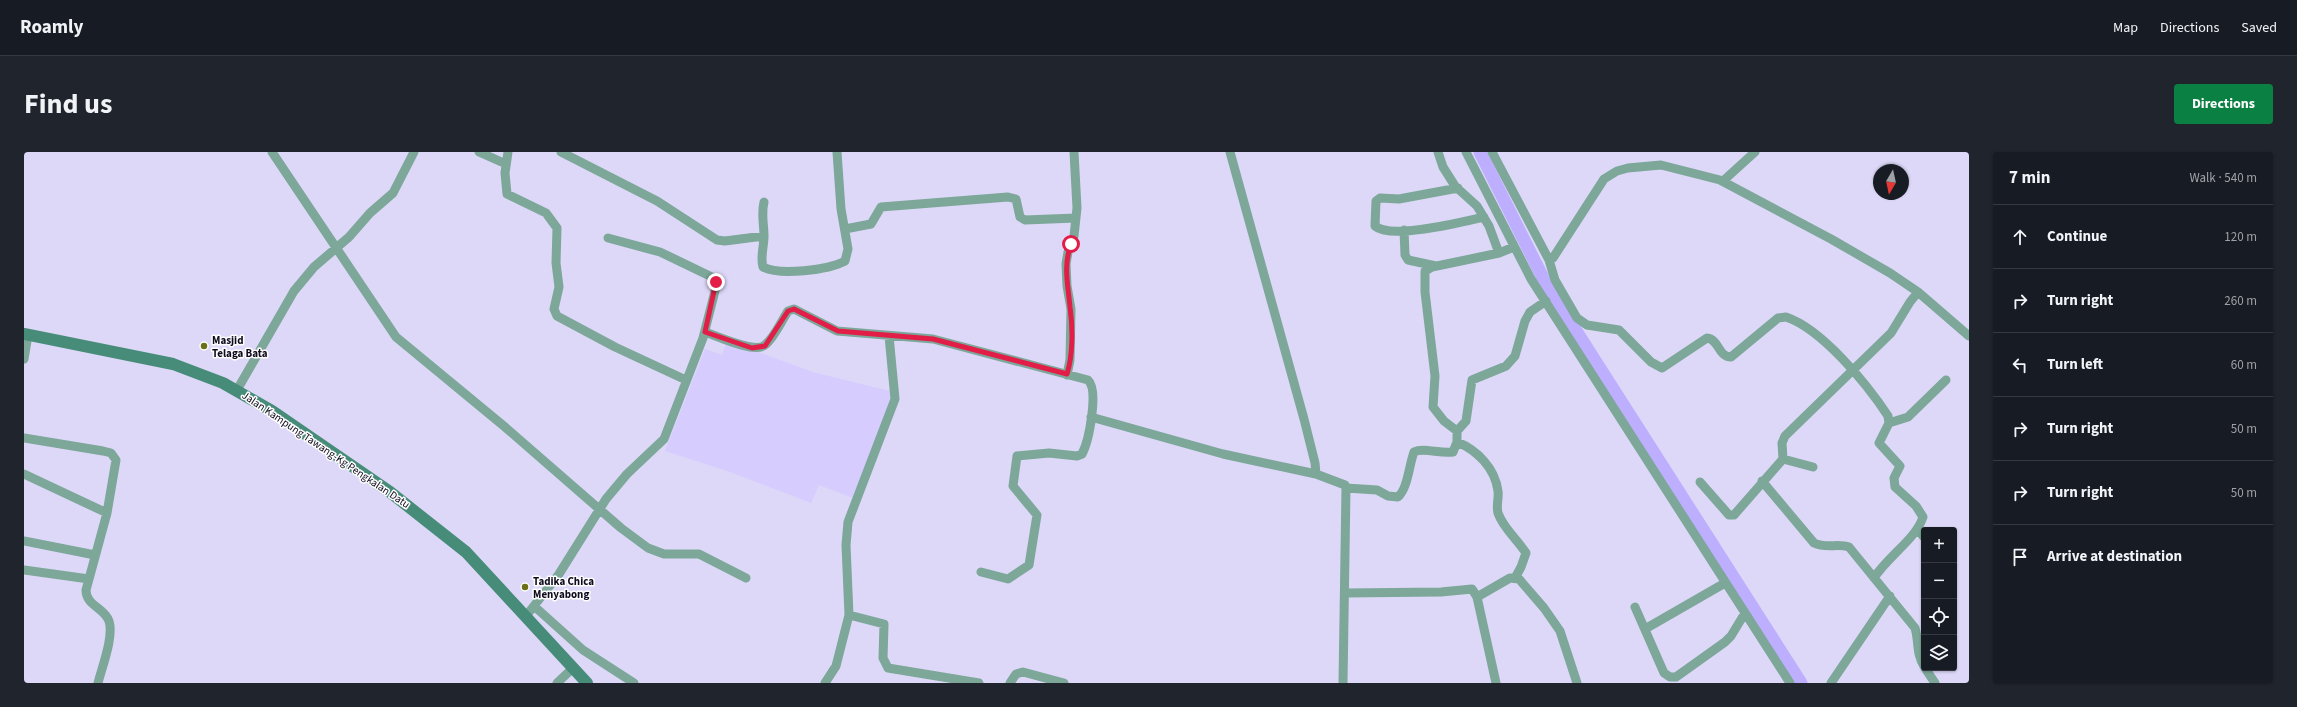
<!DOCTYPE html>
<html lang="en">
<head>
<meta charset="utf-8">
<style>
  body { margin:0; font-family:"Source Sans 3",sans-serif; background:#20242c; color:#f1f3f6 }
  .controls { position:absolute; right:12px; bottom:12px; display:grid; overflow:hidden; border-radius:4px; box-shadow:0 1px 3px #0004 }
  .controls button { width:36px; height:36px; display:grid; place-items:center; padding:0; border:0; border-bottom:1px solid #363941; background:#171b24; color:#f1f3f6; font:20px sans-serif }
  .compass { position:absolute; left:1849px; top:12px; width:36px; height:36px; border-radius:50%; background:#171b24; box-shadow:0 1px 3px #0004; rotate:189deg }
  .stop { position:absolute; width:12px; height:12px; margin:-9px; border:3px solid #e11d48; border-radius:50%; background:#fff }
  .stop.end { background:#e11d48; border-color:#fff; box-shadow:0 1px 4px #0008 }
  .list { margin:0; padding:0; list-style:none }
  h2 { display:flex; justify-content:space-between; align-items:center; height:52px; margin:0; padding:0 16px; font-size:17px }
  h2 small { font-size:13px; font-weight:400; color:#9ea1a6 }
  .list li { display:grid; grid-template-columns:26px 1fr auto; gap:12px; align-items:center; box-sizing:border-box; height:64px; padding:0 16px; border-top:1px solid #363941 }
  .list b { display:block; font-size:15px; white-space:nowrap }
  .list em { font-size:13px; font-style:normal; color:#9ea1a6 }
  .icon { flex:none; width:22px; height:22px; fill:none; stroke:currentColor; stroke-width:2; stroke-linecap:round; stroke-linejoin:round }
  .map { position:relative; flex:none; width:1945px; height:531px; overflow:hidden; border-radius:4px }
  header { display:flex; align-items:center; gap:24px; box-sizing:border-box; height:56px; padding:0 20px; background:#171b24; border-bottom:1px solid #363941 }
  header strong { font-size:19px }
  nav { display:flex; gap:22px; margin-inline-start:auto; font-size:14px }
  .intro { display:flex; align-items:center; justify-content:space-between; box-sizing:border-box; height:96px; padding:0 24px }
  h1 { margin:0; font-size:28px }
  .button { padding:10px 18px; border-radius:4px; background:#0b8043; color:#fff; font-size:14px; font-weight:700 }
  main { display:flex; gap:24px; padding:0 24px }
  aside { flex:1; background:#171b24; border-radius:4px; box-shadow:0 1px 3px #0004 }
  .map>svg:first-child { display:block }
  .built { fill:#d6cdfe }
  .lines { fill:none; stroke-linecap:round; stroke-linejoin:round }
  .river { stroke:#beaefe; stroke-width:13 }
  .street { stroke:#7ca799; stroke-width:9 }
  .secondary { stroke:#478c79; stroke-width:12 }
  .route { stroke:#e11d48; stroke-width:5 }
  .poi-dot { fill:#6c7118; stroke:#fefefe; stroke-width:1.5 }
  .labels { text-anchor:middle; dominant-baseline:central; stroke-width:3; stroke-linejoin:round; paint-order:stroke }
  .poi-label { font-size:11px; font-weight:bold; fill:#0f0b1d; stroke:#fefefe; text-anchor:start }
  .street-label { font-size:11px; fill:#0f0b1d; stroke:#fefefe }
</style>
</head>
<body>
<header>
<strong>Roamly</strong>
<nav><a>Map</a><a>Directions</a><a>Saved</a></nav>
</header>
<div class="intro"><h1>Find us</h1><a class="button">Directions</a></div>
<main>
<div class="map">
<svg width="1945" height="531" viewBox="0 0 1945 531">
  <rect width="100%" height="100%" fill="#ddd8f8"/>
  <path class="built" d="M703 189 789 220 870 240 829 346 795 333 787 351 706 320 641 299 681 197 698 203Z"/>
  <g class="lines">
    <path class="river" d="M1456 0 1522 132 1777 531"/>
    <path class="street" d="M248 0 372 185 481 275 597 376 624 396 640 402H675L722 426
      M455 0 482 12
      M484 0 481 21 483 42 522 61 533 76 532 111 535 135 530 157 533 164 591 195 662 228
      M537 0 633 49 693 88 701 89 740 84
      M1206 0 1280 267 1291 311 1292 322
      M1414 0 1419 15 1431 34 1453 54 1465 74 1475 101
      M1442 0 1507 127 1766 531
      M1468 0 1525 108 1531 128 1553 166 1563 173 1595 178 1627 210 1638 216 1683 186C1695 187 1694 205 1707 205L1754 166 1762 165C1798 177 1843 232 1864 264L1865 271 1855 291 1876 314 1870 326 1871 335 1892 354 1899 365C1892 387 1863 405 1850 426
      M1699 29 1731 0
      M1434 36 1375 47 1356 46 1352 49 1351 74C1367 88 1438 70 1460 65
      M740 50C737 62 740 72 740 84 740 95 736 105 739 115 756 124 804 118 821 109L824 97 817 57 813 0
      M821 77 847 72 857 55 984 45 992 47 996 65 1001 68 1052 66
      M1380 78 1381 103 1384 108 1412 114
      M1525 108 1529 106 1580 27 1593 19 1604 16 1637 13 1696 28 1807 87 1866 121 1894 140 1945 184
      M681 180C693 184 731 202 741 193 750 186 757 170 764 159L770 157 813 179 909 187 1064 228C1075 238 1065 289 1058 302L1053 304 1025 301 993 304 989 334 1013 363 1005 413 984 427 957 420
      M0 207 4 183
      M1043 223 1046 208 1047 157 1043 134 1042 112 1044 100 1050 84 1053 56 1050 0
      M213 238 270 139 290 115 325 85 346 61 369 41 390 0
      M1067 265 1199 302 1292 322 1321 333 1322 336 1319 531
      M1865 271 1884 265 1922 228
      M1433 279 1442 269 1448 228 1482 214 1491 204 1501 169 1506 160 1522 149
      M0 286 79 299 87 301 92 308 83 361 62 438C62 454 80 455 85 469 90 485 78 515 74 531
      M1433 290C1453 298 1471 316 1474 339 1475 346 1472 354 1474 361 1479 376 1493 387 1502 401L1497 415 1491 426
      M1759 307 1789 315
      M0 322 83 361
      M1738 329 1790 391C1803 397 1813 391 1825 395L1891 476C1895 489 1892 502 1900 514
      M1676 330 1705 363H1710L1759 307 1758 291 1761 284 1867 181 1886 150 1894 140
      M1322 336 1353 338 1364 344 1374 345C1384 336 1385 313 1390 300 1399 295 1416 302 1429 300L1433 290V279L1420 269 1409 255 1411 224 1401 140V119L1408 115 1475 101 1490 95
      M1893 377 1900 385
      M0 389 71 403
      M0 418 65 427
      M1321 441 1417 440 1448 437 1453 445 1486 426 1495 427 1520 456 1536 479 1553 531
      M1453 445 1472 531
      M510 454 559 498 610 531
      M1611 455 1640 521 1646 525H1652L1701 490 1707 484 1721 461
      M825 463 860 472 859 506 864 516 955 531
      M502 464 535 422 582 347 603 322 640 287 679 186 692 135 693 130 690 126 636 100 584 86
      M1621 477 1701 431
      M1901 516 1911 531
      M533 531 549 516
      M801 531 812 514 825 463 822 393 824 370 871 247 865 184
      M986 531 992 522 999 520 1040 531
      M1807 531 1866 444"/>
    <path class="secondary" d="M0 182 149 212 199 231 248 259 366 340 442 400 563 531"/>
  </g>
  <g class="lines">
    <path class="route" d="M692 130 681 180 728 196 741 194 764 159 770 157 814 179 909 187 1043 222C1049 203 1049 176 1046 155 1044 133 1039 114 1047 92"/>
  </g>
  <g class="poi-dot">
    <circle cx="180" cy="194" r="4"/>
    <circle cx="501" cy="435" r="4"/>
  </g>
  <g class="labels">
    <g class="poi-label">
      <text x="188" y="188">Masjid<tspan x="188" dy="13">Telaga Bata</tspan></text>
      <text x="509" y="429">Tadika Chica<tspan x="509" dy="13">Menyabong</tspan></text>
    </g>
    <g class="street-label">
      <text transform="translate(302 298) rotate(34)">Jalan Kampung Tawang-Kg Pengkalan Datu</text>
    </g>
  </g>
</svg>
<div class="controls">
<button>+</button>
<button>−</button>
<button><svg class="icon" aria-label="locate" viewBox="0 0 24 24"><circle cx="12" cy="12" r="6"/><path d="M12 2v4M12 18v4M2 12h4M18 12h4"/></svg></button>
<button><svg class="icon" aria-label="layers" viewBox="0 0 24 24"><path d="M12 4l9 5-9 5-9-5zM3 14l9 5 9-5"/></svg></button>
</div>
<svg class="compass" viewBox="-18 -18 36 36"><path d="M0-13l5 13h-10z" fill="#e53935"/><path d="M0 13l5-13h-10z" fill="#9ea1a6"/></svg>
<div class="stop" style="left:1047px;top:92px"></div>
<div class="stop end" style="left:692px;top:130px"></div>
</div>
<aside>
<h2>7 min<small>Walk · 540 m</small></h2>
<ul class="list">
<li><svg class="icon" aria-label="ahead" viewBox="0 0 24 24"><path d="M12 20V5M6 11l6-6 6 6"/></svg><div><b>Continue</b></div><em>120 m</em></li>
<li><svg class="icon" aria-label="right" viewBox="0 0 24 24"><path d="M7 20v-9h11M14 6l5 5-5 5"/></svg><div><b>Turn right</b></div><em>260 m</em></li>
<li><svg class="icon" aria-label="left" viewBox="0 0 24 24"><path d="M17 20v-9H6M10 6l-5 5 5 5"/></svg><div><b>Turn left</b></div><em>60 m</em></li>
<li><svg class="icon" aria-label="right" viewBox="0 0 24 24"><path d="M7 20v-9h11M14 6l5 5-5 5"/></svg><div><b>Turn right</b></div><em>50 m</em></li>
<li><svg class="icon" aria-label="right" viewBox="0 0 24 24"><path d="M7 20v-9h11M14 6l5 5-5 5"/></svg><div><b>Turn right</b></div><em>50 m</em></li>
<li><svg class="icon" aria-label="arrive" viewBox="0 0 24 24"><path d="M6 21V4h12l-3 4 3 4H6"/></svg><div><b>Arrive at destination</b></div></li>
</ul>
</aside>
</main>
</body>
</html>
